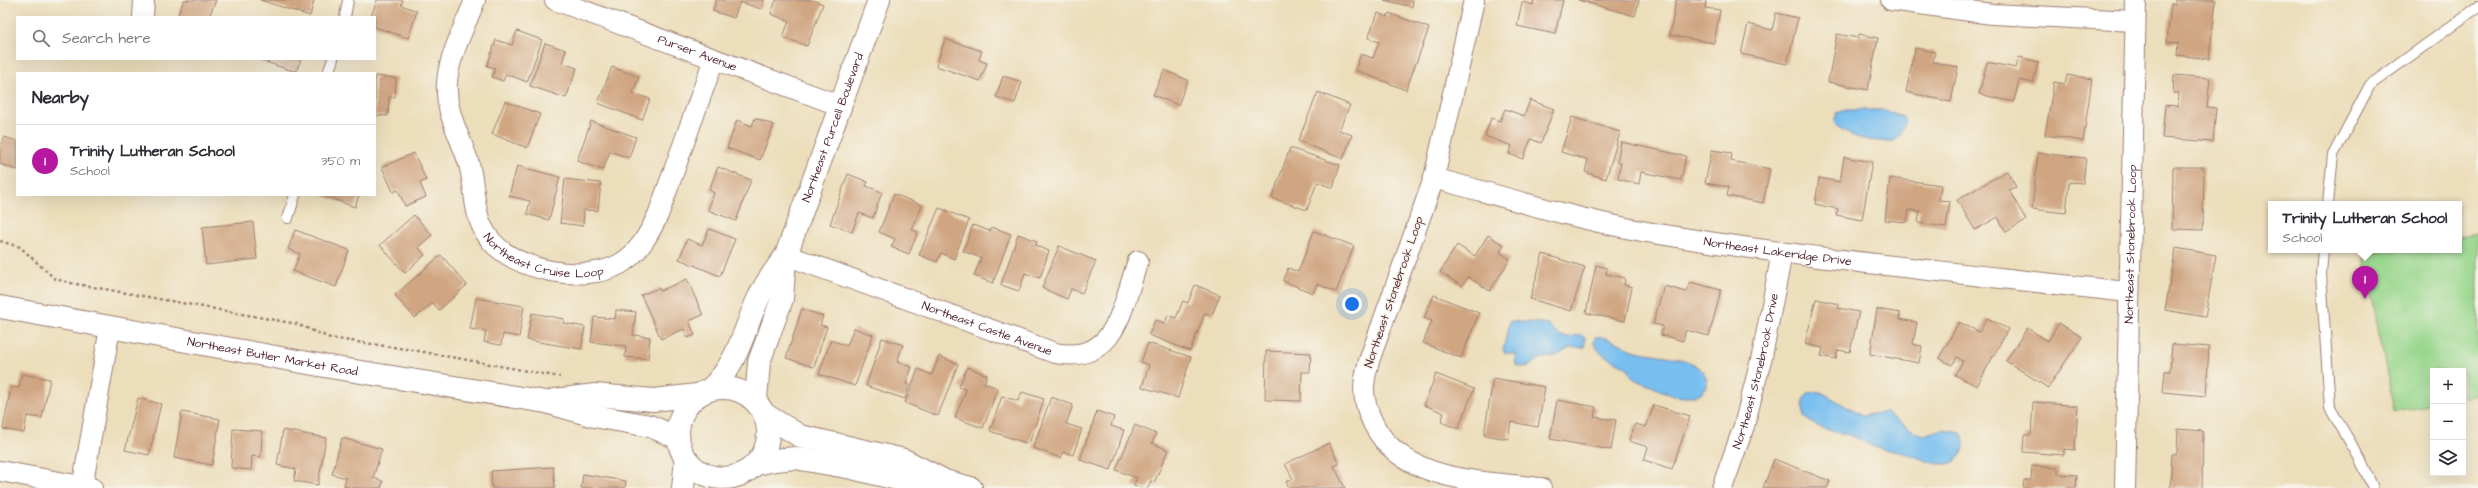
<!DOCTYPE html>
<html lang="en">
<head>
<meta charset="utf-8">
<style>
  body { margin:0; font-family:"Architects Daughter",sans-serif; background:#f7f7f7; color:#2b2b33 }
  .controls { position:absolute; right:12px; bottom:12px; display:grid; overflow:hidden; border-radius:0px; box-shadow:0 4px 16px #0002 }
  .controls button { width:36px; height:36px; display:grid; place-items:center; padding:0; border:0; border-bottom:1px solid #e1e1e2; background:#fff; color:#2b2b33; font:20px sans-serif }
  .you { position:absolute; left:1352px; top:304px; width:14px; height:14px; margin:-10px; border:3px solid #fff; border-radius:50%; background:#1a73e8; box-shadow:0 0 0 6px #1a73e833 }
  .badge { display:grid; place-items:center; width:26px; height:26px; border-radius:50%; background:#b5179e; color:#fff; font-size:13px; font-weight:700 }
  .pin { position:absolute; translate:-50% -33px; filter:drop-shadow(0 1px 2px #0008) }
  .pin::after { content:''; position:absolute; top:21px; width:14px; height:12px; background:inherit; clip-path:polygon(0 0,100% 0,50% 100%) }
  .popup { position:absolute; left:2268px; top:201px; width:194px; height:52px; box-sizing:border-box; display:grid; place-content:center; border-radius:0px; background:#fff; filter:drop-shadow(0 1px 3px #0005); font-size:13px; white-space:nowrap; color:#7c7c81 }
  .popup b { font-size:15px; color:#2b2b33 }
  .popup::after { content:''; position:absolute; left:50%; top:100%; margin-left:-8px; border:8px solid transparent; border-top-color:#fff }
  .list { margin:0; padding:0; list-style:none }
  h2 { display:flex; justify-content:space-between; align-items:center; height:52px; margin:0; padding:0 16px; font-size:17px }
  h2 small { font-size:13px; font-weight:400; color:#7c7c81 }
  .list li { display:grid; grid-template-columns:26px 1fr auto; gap:12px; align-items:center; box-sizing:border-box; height:72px; padding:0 16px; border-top:1px solid #e1e1e2 }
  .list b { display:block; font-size:15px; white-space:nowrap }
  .list p { margin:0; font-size:13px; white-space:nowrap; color:#7c7c81 }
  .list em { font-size:13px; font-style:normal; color:#7c7c81 }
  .icon { flex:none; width:22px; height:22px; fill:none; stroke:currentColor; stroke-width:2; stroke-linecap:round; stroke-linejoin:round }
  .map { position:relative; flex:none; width:2478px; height:488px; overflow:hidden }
  .search { position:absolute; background:#fff; box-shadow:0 4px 16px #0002; left:16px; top:16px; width:360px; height:44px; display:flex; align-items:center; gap:10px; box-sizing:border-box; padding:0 14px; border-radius:0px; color:#7c7c81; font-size:15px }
  .panel { position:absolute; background:#fff; box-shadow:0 4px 16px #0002; left:16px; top:72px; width:360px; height:124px; border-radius:0px }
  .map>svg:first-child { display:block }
  .pitch { fill:#98d78d; stroke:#717b5c }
  .water { fill:#78bff0; stroke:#616f8e }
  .building { fill:#d0a682 }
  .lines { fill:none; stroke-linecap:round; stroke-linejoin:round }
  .lane-casing { stroke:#9b7e73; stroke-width:12 }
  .street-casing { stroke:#9b7e73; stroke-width:22 }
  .secondary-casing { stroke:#9b7e73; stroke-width:24 }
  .path { stroke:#9b7e73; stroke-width:2.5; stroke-dasharray:3 3; stroke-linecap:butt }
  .lane { stroke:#fff; stroke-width:10 }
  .street { stroke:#fff; stroke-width:20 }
  .secondary { stroke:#fff; stroke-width:22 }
  .labels { text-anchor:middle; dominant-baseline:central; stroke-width:3; stroke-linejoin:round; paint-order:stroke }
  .street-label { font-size:12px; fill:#4a1f2b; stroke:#f7f3e8 }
</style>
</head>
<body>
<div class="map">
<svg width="2478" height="488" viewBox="0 0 2478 488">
  <rect width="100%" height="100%" fill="#f7f3e8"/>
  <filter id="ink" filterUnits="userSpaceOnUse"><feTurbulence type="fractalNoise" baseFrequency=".025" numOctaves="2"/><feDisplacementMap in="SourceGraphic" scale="8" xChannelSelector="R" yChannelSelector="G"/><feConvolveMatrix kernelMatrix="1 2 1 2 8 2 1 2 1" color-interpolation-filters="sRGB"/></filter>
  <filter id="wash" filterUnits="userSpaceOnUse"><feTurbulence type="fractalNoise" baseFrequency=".012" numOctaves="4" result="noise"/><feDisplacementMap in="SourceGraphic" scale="16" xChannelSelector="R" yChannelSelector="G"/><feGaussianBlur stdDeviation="0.9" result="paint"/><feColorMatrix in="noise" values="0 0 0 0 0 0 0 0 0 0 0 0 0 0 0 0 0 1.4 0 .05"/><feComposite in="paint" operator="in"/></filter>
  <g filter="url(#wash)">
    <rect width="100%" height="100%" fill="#ecdebb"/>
    <path class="pitch" d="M2478 233V395L2463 398V371H2433V404L2394 411 2364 255 2388 250H2459V236Z"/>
    <path class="water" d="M1846 110H1882L1903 116 1906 121 1900 135 1895 141C1875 142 1847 140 1834 122L1837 113Z
      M1510 321 1541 323 1548 325 1559 335 1567 337 1581 335 1585 338V347L1570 348 1556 356 1539 359 1529 366 1521 367 1516 365 1515 354 1505 353 1503 350Z
      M1595 337C1609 336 1621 345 1633 350 1653 357 1710 354 1707 386 1694 407 1666 393 1649 385 1644 383 1636 381 1632 377 1630 374 1630 369 1626 367 1613 359 1602 357 1594 344Z
      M1814 392 1825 394 1862 416 1885 412 1910 429 1923 435 1943 429 1961 433C1969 446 1961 463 1945 464 1933 465 1919 457 1907 454 1896 451 1885 450 1874 447 1867 444 1860 439 1852 436 1835 431 1818 430 1804 417L1803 400 1808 393Z"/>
    <g id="blocks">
      <path class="building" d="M184 0H216L209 17H187L178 14Z
        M260 0H314L310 16Z
        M377 0H403L401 5 417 11 408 38 375 27V17H371Z
        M716 0H764L761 9 740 2 734 18 713 11Z
        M776 0H813L823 4 807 46 783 37 789 21 771 14Z
        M1384 0H1413L1412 7Z
        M1534 0H1563L1555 34 1517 26 1522 2 1533 5Z
        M1578 0H1639L1635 16Z
        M1676 0H1706L1705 8 1720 10 1714 43 1670 35Z
        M2176 0H2216L2209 59 2177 55 2178 43 2167 42 2171 4 2176 5Z
        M1378 13 1387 17 1389 13 1429 28 1406 90 1355 70 1361 54 1373 58 1379 42 1368 38Z
        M1776 13 1798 18 1787 64 1741 54 1748 24 1772 30Z
        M517 31 542 40 527 82 506 74 503 81 492 77 495 68 487 66 496 40 512 45Z
        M1837 34 1858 38 1859 34 1878 38 1868 90 1828 82Z
        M945 39 982 51 979 60 987 63 980 81 936 66Z
        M545 43 566 50 562 63 577 68 566 98 530 86Z
        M1915 48 1935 52 1933 62 1958 67 1951 102 1906 92Z
        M2019 57 2038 62 2033 83 2019 80 2014 102 1979 94 1987 62 2016 68Z
        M257 59H301L296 72Z
        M612 67 639 77 633 93 650 99 642 120 598 103Z
        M1164 70 1188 80 1178 105 1153 95Z
        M2067 75 2092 79 2083 141 2045 135 2054 82 2065 84Z
        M2174 75 2210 78 2207 107 2216 108 2213 142 2162 138 2165 105 2178 106 2179 93H2173Z
        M375 76 396 78 395 97H389L388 116 375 115Z
        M1003 76 1022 82 1015 103 996 97Z
        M1318 92 1350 105 1339 130 1352 135 1343 159 1298 141Z
        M1530 100 1554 109 1541 143 1531 139 1523 159 1509 154 1512 146 1485 136 1491 118 1500 121 1505 109 1524 116Z
        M505 101 540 114 527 148 492 134Z
        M1572 117 1620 132 1606 179 1585 172 1588 160 1561 152Z
        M755 118 774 125 760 160 727 148 737 120 752 126Z
        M591 121 636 137 629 158 610 151 603 170 577 161Z
        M4 137 17 141V170L0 164V148Z
        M1621 142 1686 156 1681 180 1641 172 1639 184 1618 179 1621 162H1617Z
        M1290 148 1340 165 1333 188 1317 182 1307 210 1272 198Z
        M1712 150 1732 153 1731 161 1770 169 1763 203 1727 196 1729 187 1705 183Z
        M414 153 426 180 420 183 426 197 405 206 398 190 393 192 382 167Z
        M2038 153 2086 158 2083 183 2069 182 2066 213 2032 209Z
        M1844 157 1872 162 1862 220 1836 215 1838 209 1815 204 1819 178 1840 182Z
        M517 166 560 177 549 220 527 214 530 201 509 196Z
        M718 167 751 180 736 221 708 210 714 193 709 190Z
        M2173 167H2204L2203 230 2172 229Z
        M2007 171 2016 187 2009 190 2026 220 2006 232 1998 217 1975 230 1957 200Z
        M848 174 868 182 866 186 882 192 873 218 859 213 852 232 830 224Z
        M1890 178 1941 185 1939 200 1950 201 1946 227 1918 223 1920 211 1909 210 1907 222 1885 220Z
        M565 179 601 183 598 211 584 210 583 226 560 223Z
        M894 194 922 205 912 230 918 232 909 254 891 247 895 239 879 232Z
        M321 195H359L355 207Z
        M939 208 969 220 954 259 941 253 937 262 919 255Z
        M414 215 432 235 418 247 425 255 405 273 380 245Z
        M253 222 257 259 206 265 202 227Z
        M973 225 990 231 992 227 1011 234 993 283 974 276 981 258 963 251Z
        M709 229 735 239 720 276 679 259 687 239 702 245Z
        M295 230 349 250 336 287 293 271 300 254 288 249Z
        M1314 231 1354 246 1336 292 1317 284 1313 293 1283 281 1288 268 1298 272Z
        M1018 234 1037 241 1036 246 1049 251 1040 278 1025 273 1019 291 1001 285Z
        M1488 235 1504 245 1500 252 1510 259 1490 291 1468 277 1462 286 1440 272 1457 245 1475 256Z
        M1059 246 1096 261 1082 293 1071 289 1067 299 1042 288Z
        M2176 248 2216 255 2205 317 2165 310Z
        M1543 254 1585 267 1571 311 1530 299Z
        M441 255 467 285 439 310 433 303 415 318 395 295Z
        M1596 265 1607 268 1606 274 1625 278 1624 285 1632 287 1625 321 1586 313Z
        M687 279 703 315 689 321 695 335 687 338 684 329 661 339 641 295 659 288 660 291Z
        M1690 282 1721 290 1709 336 1686 330 1683 341 1661 335 1663 326 1653 324 1664 286 1687 292Z
        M1195 285 1220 295 1212 315 1205 313 1190 351 1149 335 1155 320 1165 323 1168 315 1176 318 1183 301 1188 303Z
        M1434 295 1479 313 1461 358 1423 343 1432 321 1424 318Z
        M476 298 524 306 519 337 503 334 501 345 484 342 486 331 470 329Z
        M1816 299 1839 304 1838 308 1859 312 1850 352 1838 350 1836 359 1821 356 1823 348 1805 344Z
        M802 309 823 316 820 325 827 327 814 367 786 358Z
        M1877 309 1900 313 1899 319 1917 322 1913 344 1922 346 1919 363 1870 354Z
        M616 310 636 312 633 335 650 337 648 359 625 357 626 346 591 342 594 317 615 319Z
        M532 313 564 319 563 323 585 327 581 349 527 340Z
        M1987 318 2008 329 1977 386 1955 375 1963 361 1957 357 1952 365 1939 358 1959 322 1979 332Z
        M2059 323 2082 337 2048 388 2006 361 2027 328 2048 341Z
        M854 328 873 335 855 386 819 374 831 340 847 346Z
        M882 338 903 345 897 362 912 367 906 384 909 385 905 399 866 386Z
        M1148 343 1191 357 1178 398 1142 387 1149 365 1141 362Z
        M2172 344 2209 347 2206 396 2163 392 2165 371H2170Z
        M1266 351 1311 353 1310 372H1302L1301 401 1265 400Z
        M939 356 958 364 938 416 905 403 918 369 932 375Z
        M967 367 987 375 984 383 998 388 983 428 955 418 966 390 959 387Z
        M22 374 50 379 42 418 27 416 24 433 3 429 11 387 19 388Z
        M1436 374 1474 389 1458 429 1441 422 1444 413 1424 405Z
        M1493 378 1545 387 1538 427 1511 422 1508 439 1484 435Z
        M1022 392 1044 399 1029 444 990 431 1002 396 1018 401Z
        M1051 397 1073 405 1066 424 1082 429 1073 455 1063 452 1061 458 1033 448Z
        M138 398 161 404 149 455 125 450Z
        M1557 400 1596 407 1594 417 1616 420 1611 450 1550 439Z
        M2033 402 2078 406 2075 450 2064 449V455L2023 452 2024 435H2031Z
        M1654 405 1690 416 1672 469 1644 460 1648 447 1629 441 1635 424 1646 427Z
        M1097 411 1114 417 1111 426 1124 430 1111 470 1080 460Z
        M182 412 220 419 212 465 174 458Z
        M1135 425 1156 434 1152 443 1168 450 1154 483 1151 481 1148 488 1133 486 1137 478 1116 470Z
        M233 429 262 431 261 457 252 456 251 470 231 468Z
        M2178 429 2203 431 2202 488H2170L2172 454H2177Z
        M283 430 326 438 318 485 294 481 296 469 277 465Z
        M342 438 382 449 373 478 383 481 381 488H352L344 486 346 478 332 474Z
        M1329 443 1339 464 1334 466 1345 488H1289L1286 482 1293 479 1285 464Z
        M1774 459 1830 481 1827 488H1763Z
        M2032 466 2058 468V474L2077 475 2076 488H2023L2024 480H2031Z
        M553 467 555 488H492L491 471Z
        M583 474 626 481 625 488H581Z"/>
    </g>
  </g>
  <g filter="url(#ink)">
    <use href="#blocks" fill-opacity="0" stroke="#9b7e73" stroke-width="1"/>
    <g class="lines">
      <g class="lane-casing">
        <path id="lane" d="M345 17 348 0
          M328 73 333 59
          M2328 204 2333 155 2370 85 2478 7
          M288 218 295 195
          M2323 250 2321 273 2330 408 2360 459 2373 488"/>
      </g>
      <g class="street-casing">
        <g id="street">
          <path id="s1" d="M475 0C466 24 448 58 447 83 445 113 460 135 469 164 476 189 472 216 489 238 513 271 585 284 620 264 639 253 649 234 658 215L714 59"/>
          <path id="s2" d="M555 0 841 106"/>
          <path d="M1474 0 1434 178 1369 361C1367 369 1364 379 1364 388 1364 399 1368 413 1373 423 1402 483 1484 481 1541 488"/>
          <path d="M1891 0 1992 14 2135 21"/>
          <path d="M143 17 144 0"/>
          <path id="s3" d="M1434 178C1504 197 1575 219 1647 232 1806 259 1967 274 2128 292"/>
          <path id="s4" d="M786 255 1055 353C1117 365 1122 306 1138 261"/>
          <path d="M0 471 92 488"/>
          <path d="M82 488 110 328"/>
          <path id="s5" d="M1722 488 1744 426 1762 356 1782 253"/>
          <path id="s6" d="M2125 488 2136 0"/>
        </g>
      </g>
      <g class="secondary-casing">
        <g id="secondary">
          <path id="s7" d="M0 307 330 367 546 402 594 416 650 426 678 438"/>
          <circle cx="723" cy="433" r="45"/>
          <path id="s8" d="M710 389C740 363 744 325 762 291 768 279 778 267 786 255L879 0"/>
          <path d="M555 400 595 395 654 400 697 395"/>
          <path d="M756 400 759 362 782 299 785 258"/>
          <path d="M764 414 800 436 904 460 945 481 971 488"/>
          <path d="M756 464 775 460 795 458 852 468 905 481H942"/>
          <path d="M683 488 686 459"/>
        </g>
      </g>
      <path class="path" d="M0 241 20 247 55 279 71 283 297 324 330 338 413 350 560 377"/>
      <use href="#lane" class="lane"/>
      <use href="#street" class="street"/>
      <use href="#secondary" class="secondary"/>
    </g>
  </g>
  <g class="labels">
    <g class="street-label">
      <text stroke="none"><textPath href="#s2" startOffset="152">Purser Avenue</textPath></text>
      <text stroke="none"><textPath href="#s8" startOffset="291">Northeast Purcell Boulevard</textPath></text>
      <text stroke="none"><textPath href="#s6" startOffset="244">Northeast Stonebrook Loop</textPath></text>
      <text stroke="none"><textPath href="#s1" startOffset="310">Northeast Cruise Loop</textPath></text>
      <text stroke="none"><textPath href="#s3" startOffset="352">Northeast Lakeridge Drive</textPath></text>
      <text transform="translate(1394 292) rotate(-71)">Northeast Stonebrook Loop</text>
      <text stroke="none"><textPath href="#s4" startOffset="214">Northeast Castle Avenue</textPath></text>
      <text stroke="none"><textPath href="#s7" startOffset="277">Northeast Butler Market Road</textPath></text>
      <text stroke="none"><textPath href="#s5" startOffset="122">Northeast Stonebrook Drive</textPath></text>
    </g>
  </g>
</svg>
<div class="controls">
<button>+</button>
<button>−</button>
<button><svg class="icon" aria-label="layers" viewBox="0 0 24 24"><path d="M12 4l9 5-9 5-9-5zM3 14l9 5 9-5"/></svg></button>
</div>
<div class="you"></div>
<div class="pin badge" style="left:2365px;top:299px">1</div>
<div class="popup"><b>Trinity Lutheran School</b>School</div>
<div class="search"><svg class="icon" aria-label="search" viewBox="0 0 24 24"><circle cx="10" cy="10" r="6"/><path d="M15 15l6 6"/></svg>Search here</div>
<section class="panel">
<h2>Nearby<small></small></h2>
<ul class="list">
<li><span class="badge">1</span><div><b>Trinity Lutheran School</b><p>School</p></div><em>350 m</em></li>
</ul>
</section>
</div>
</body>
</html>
